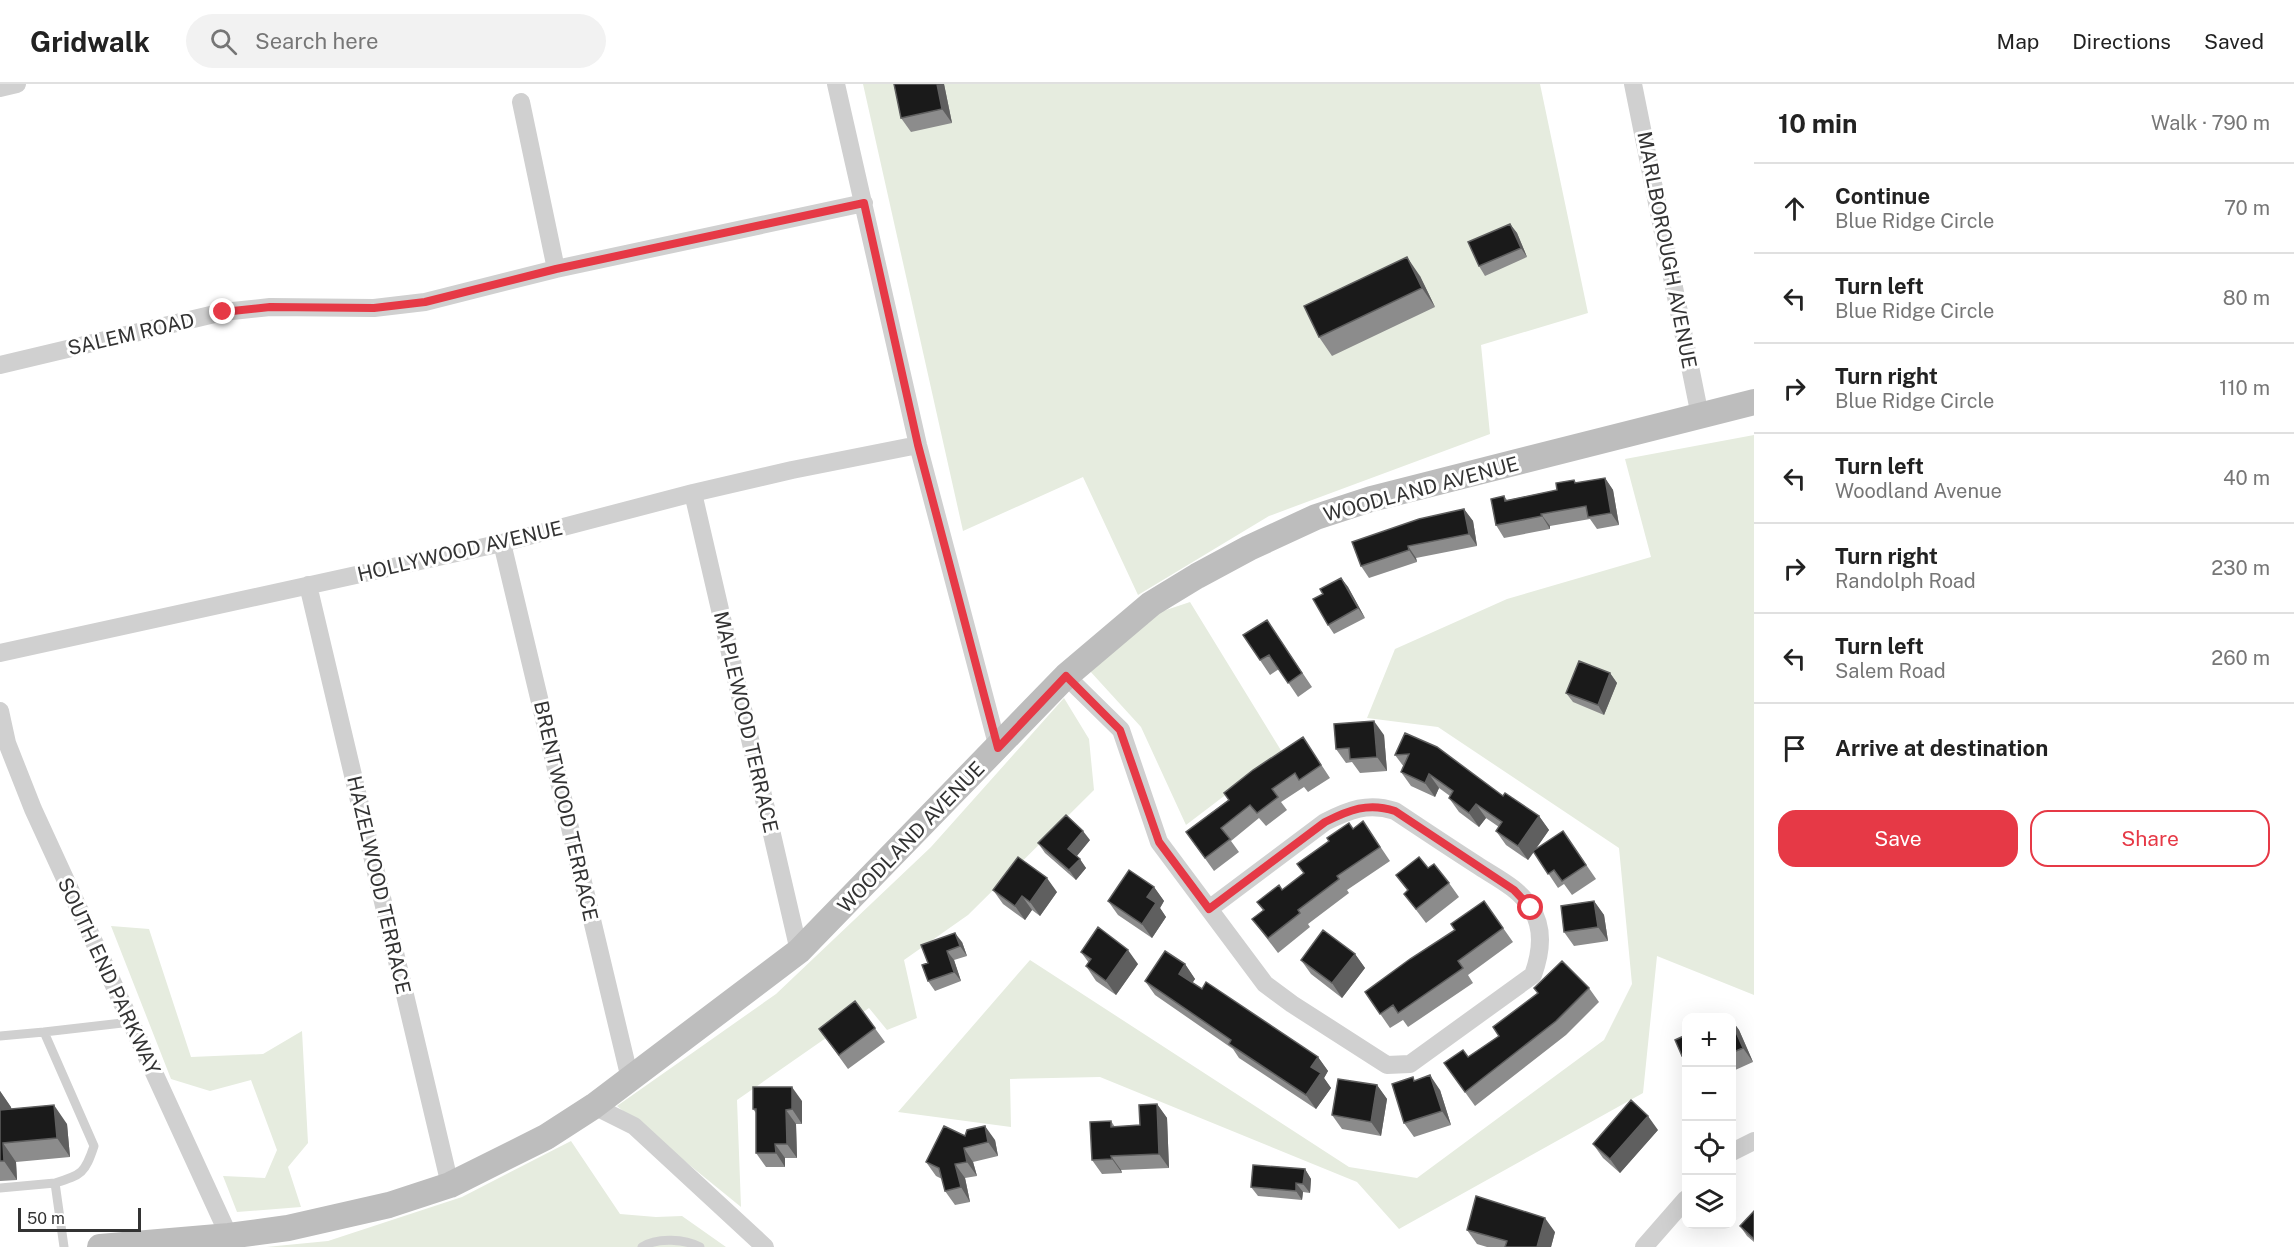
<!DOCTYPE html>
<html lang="en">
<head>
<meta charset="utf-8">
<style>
  body { margin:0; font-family:"Public Sans",sans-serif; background:#f2f2f2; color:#222 }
  .controls { position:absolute; right:18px; bottom:18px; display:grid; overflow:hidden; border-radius:12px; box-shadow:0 6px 24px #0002 }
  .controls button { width:54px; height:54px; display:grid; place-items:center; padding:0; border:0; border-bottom:2px solid #e0e0e0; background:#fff; color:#222; font:30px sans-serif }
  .scale { position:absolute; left:18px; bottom:15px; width:123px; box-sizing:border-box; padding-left:6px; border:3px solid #333; border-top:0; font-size:16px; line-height:21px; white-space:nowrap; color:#333; -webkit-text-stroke:4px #fff; paint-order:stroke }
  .stop { position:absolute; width:18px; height:18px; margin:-14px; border:4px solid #e63946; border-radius:50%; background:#fff }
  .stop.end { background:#e63946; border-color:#fff; box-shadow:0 2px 6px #0008 }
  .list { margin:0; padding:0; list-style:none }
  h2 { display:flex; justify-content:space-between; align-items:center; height:78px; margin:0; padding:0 24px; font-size:26px }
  h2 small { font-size:20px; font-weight:400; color:#767676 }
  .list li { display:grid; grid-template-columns:39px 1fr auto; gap:18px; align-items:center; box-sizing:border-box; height:90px; padding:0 24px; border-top:2px solid #e0e0e0 }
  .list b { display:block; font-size:22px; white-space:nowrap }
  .list p { margin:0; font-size:20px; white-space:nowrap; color:#767676 }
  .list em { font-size:20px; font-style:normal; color:#767676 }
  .actions { display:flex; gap:12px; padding:18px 24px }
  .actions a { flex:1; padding:14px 0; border:2px solid #e63946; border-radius:18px; text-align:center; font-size:21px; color:#e63946 }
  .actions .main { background:#e63946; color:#fff }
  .icon { flex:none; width:33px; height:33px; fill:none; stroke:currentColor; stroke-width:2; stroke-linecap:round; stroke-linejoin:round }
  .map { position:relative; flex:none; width:1754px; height:1163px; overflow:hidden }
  header { display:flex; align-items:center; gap:36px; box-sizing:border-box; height:84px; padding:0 30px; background:#fff; border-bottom:2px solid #e0e0e0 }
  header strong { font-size:28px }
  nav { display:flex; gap:33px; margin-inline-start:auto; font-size:21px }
  .search { width:420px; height:54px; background:#f2f2f2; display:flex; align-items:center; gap:15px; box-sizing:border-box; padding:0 21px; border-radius:33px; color:#767676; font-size:22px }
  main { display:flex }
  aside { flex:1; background:#fff }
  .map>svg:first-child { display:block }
  .green { fill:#e6ecdf }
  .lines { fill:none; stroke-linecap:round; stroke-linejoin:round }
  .lane { stroke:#d0d0d0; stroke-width:9 }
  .street { stroke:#d0d0d0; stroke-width:18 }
  .secondary { stroke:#bdbdbd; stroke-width:26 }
  .wall { fill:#8c8c8c }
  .shaded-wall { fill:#5f5f5f }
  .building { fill:#1a1a1a; stroke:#5f5f5f; stroke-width:1.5 }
  .route { stroke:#e63946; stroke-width:8 }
  .labels { text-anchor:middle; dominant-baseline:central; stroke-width:6; stroke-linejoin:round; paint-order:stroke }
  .street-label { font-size:20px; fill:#333; stroke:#fff }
</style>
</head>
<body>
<header>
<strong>Gridwalk</strong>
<div class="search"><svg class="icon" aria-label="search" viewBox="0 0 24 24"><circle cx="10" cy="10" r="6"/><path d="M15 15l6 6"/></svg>Search here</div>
<nav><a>Map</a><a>Directions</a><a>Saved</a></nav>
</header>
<main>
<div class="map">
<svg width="1754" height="1163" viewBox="0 0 1754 1163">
  <rect width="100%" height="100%" fill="#fff"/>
  <path class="green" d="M863 0H1540L1588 229 1481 261 1490 350 1269 432 1138 511 1083 393 963 447Z
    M1754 351V911L1657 872 1643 1009 1399 1145 1357 1098 1100 993 1010 995 1011 1043 898 1028 1030 876 1349 1083 1417 1094 1604 956 1632 900 1619 764 1438 643 1367 634 1395 565 1507 515 1651 473 1625 375Z
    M1190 518 1282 668 1186 741 1141 643 1089 586 1157 529Z
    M1064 614 1089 655 1094 706 968 831 904 876 917 934 887 946 869 924 737 1016 741 1123 617 1022 776 910 931 763Z
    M111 842 149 845 191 973 263 970 302 947 308 1059 288 1083 301 1123 237 1128 223 1092 265 1094 277 1066 251 996 210 1007 171 995Z
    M571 1057 620 1130 656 1133 682 1132 726 1163H266L328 1157 462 1113Z"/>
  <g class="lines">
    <path class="lane" d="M44 948 131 938
      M0 952 44 948 94 1062C85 1089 82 1091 55 1099L64 1163
      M0 1104 55 1099
      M642 1163C657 1153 685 1155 700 1163"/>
    <path class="street" d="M836 0 918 361 998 664
      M1633 0 1700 332
      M0 4 17 0
      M521 18 556 185
      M0 281 223 228 270 223 374 224 425 218 556 185 864 119
      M693 409 799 867
      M502 459 630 995
      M308 501 450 1101
      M0 569 502 459 693 409 792 386 918 361
      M1066 592 1121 646 1159 758 1265 900 1292 920 1387 981 1410 980 1533 891C1541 869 1544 844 1531 824 1519 804 1495 793 1477 781 1449 763 1422 745 1395 727 1368 718 1349 726 1325 738L1209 825
      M0 627 7 659 33 725 229 1152
      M594 1022 634 1042 765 1163
      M1732 1068 1754 1057
      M1644 1163 1686 1115"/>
    <path class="secondary" d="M100 1163 229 1152 288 1144 389 1121 450 1101 546 1053 594 1022 799 867 1066 592 1151 520 1197 492 1249 464 1316 433 1371 415 1754 318"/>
  </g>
  <path class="wall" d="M944 0 952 39 911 48 901 34Z
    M1510 140 1517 149 1527 173 1485 192 1479 182Z
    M1420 192 1435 223 1332 272 1319 253Z
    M1605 394 1613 406 1619 441 1597 445 1590 435 1550 442V445L1504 454 1496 441 1504 412 1507 416 1557 406 1574 396 1576 399Z
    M1464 425 1473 437 1477 462 1416 474 1417 478 1369 494 1361 482Z
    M1341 494 1348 503 1365 534 1334 550 1328 541 1323 510Z
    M1267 536 1312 603 1298 613 1279 585 1270 591 1243 551Z
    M1610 589 1617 599 1604 631 1573 618 1566 609Z
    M1405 649 1503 712 1539 732 1549 746 1535 766 1563 747 1596 795 1572 811 1564 800 1558 804 1534 768 1528 776 1506 761 1496 747 1499 743 1486 734 1479 743 1459 728 1449 714 1450 712 1439 704 1435 713 1411 702 1401 688 1404 683 1395 671Z
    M1384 651 1387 687 1360 689 1352 678 1346 679 1336 665Z
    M1303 653 1330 694 1308 708 1304 703 1281 718 1287 726 1266 742 1259 734 1231 757 1239 768 1214 787 1186 748 1228 716Z
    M1363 737 1390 777 1347 806 1349 809 1308 840 1310 843 1278 869 1252 835 1263 826 1257 818 1282 806 1304 790 1353 745Z
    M1090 756 1077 772 1086 784 1076 796 1045 769 1038 759Z
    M1428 784 1449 799 1459 813 1426 839 1404 810 1408 807 1396 791Z
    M1154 803 1164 817 1160 824 1166 833 1152 854 1118 831 1108 817Z
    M993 806 1057 808 1040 832 1032 826 1025 836 1003 820Z
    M1484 817 1513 858 1468 891 1473 899 1408 943 1403 936 1390 944 1365 908 1455 846Z
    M1594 817 1604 831 1608 857 1574 862 1564 848Z
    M962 858 967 872 954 876 961 897 935 907 928 897V879Z
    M1081 868 1138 880 1116 911 1096 897 1086 882 1089 879Z
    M1355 870 1365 884 1342 914 1311 890 1301 876Z
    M1185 880 1195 895 1192 899 1318 973 1328 987 1324 994 1331 1004 1316 1025 1239 974 1233 965 1155 911 1145 897Z
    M1534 904H1589L1599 918 1566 951 1475 1022 1444 979 1468 973 1499 952 1538 909Z
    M855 917 885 958 848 985 819 945Z
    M1731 935 1739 946 1753 978 1733 987 1731 985Z
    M1686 951V978L1682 972Z
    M1415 996 1440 1006 1451 1041 1414 1053 1404 1039Z
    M1377 1001 1387 1015 1381 1052 1342 1045 1332 1031Z
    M0 1007 12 1025 67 1040 70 1073 16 1078 17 1096 0 1097Z
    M802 1017V1040H796L797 1074H785V1083H766L756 1069V1029L753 1025Z
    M1157 1020 1167 1034 1169 1084 1121 1086 1122 1089 1102 1090 1092 1076 1111 1037 1115 1043 1140 1041Z
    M1658 1046 1620 1089 1603 1074 1593 1060Z
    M965 1052 995 1056 998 1072 973 1078 977 1092 965 1094 970 1118 955 1121 945 1107 942 1095 936 1092 926 1078Z
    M1305 1085 1311 1095 1310 1109 1303 1108 1302 1116 1258 1112 1251 1103Z
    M1754 1127V1158L1747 1152 1740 1142Z
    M1467 1146 1555 1148 1551 1163H1487L1477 1160Z"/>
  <path class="shaded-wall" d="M937 0H944L952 39 942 25Z
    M1510 140 1517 149 1527 173 1521 164Z
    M1407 173 1420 192 1435 223 1422 204Z
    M1605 394 1613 406 1619 441 1611 429Z
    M1464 425 1473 437 1477 462 1469 450Z
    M1541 430 1550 442V445L1542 432Z
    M1408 462 1416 474 1417 478 1409 466Z
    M1341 494 1348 503 1365 534 1358 524Z
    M1610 589 1617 599 1604 631 1598 621Z
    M1374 637 1384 651 1387 687 1377 673Z
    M1429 690 1439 704 1435 713 1425 699Z
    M1476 720 1486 734 1479 743 1469 729Z
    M1539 732 1549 746 1528 776 1518 762Z
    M1083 747 1090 756 1075 774 1068 765Z
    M1080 775 1086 784 1076 796 1069 786Z
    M1047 794 1057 808 1040 832 1030 818Z
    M1154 803 1164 817 1160 824 1166 833 1152 854 1142 840 1147 813Z
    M1022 812 1032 826 1025 836 1015 822Z
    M1594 817 1604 831 1608 857 1598 843Z
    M955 849 962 858 967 872 960 862Z
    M1128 866 1138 880 1116 911 1106 897Z
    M947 867 954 876 961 897 954 888Z
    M1355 870 1365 884 1342 914 1332 899Z
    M1185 880 1195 895 1189 904 1179 890Z
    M1731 935 1739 946 1753 978 1743 964Z
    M1318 973 1328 987 1324 994 1331 1004 1316 1025 1306 1011 1311 983Z
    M1430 991 1440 1006 1451 1041 1442 1027Z
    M1377 1001 1387 1015 1381 1052 1371 1038Z
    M792 1003 802 1017V1040L792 1025Z
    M0 1007 11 1023 13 1044 0 1026Z
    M1157 1020 1167 1034 1169 1084 1159 1070Z
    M54 1021 67 1040 70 1073 57 1054Z
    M786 1026 796 1040 797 1074 787 1060Z
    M1648 1032 1658 1046 1620 1089 1610 1075Z
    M985 1042 995 1056 998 1072 988 1058Z
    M3 1059 16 1078 17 1096 4 1077Z
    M775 1060 785 1074V1083L776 1069Z
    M964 1064 973 1078 977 1092 967 1078Z
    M1111 1072 1121 1086 1122 1089 1112 1075Z
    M955 1080 965 1094 970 1118 961 1103Z
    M1305 1085 1311 1095 1310 1109 1303 1100Z
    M1296 1099 1303 1108 1302 1116 1296 1107Z
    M1545 1134 1555 1148 1551 1163H1537Z"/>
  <path class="building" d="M894 0H937L942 25 901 34Z
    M1510 140 1521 164 1479 182 1468 158Z
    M1407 173 1422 204 1319 253 1304 222Z
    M1605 394 1611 429 1588 433 1586 422 1541 430 1542 432 1496 441 1491 415 1504 412 1505 417 1557 406 1556 399 1574 396 1575 399Z
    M1464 425 1469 450 1408 462 1409 466 1361 482 1352 458 1419 435Z
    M1341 494 1358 524 1328 541 1313 515 1323 510 1320 505Z
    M1267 536 1302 589 1288 599 1269 571 1260 576 1243 551Z
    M1579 577 1610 589 1598 621 1566 609Z
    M1374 637 1377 673 1350 675 1349 664 1336 665 1334 640Z
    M1405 649 1437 663 1503 712 1505 709 1539 732 1518 762 1496 747 1502 738 1476 720 1469 729 1449 714 1453 707 1429 690 1425 699 1401 688 1409 670 1395 671Z
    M1303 653 1321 681 1299 696 1295 689 1272 705 1278 713 1257 729 1250 721 1221 744 1230 755 1205 774 1186 748 1229 716 1224 709 1253 686Z
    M1066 731 1083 747 1068 765 1080 775 1069 786 1038 759Z
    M1363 737 1380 763 1337 792 1339 795 1298 826 1300 829 1268 854 1252 835 1264 826 1257 818 1279 801 1282 806 1304 789 1297 780 1329 757 1327 754 1349 739 1353 745Z
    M1563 747 1586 781 1562 797 1554 786 1548 790 1533 767Z
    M1018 773 1047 794 1030 818 1022 812 1015 822 993 806Z
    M1419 773 1428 784 1434 780 1449 799 1416 825 1404 810 1408 806 1396 791Z
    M1129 786 1154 803 1147 813 1156 819 1142 840 1108 817Z
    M1484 817 1503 844 1458 877 1463 884 1398 929 1393 921 1380 930 1365 908 1410 875 1455 846 1451 840Z
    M1594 817 1598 843 1564 848 1561 822Z
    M1098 843 1128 866 1106 897 1086 882 1091 875 1081 868Z
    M1323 846 1355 870 1332 899 1301 876Z
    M955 849 960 862 947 867 954 888 928 897 922 881 928 879 921 861Z
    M1165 867 1185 880 1179 890 1202 905 1206 898 1318 973 1311 983 1321 989 1306 1011 1229 960 1231 956 1145 897Z
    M1562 877 1589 904 1556 937 1465 1008 1444 979 1463 966 1468 973 1499 952 1493 943 1538 909 1534 904Z
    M855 917 875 944 839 971 819 945Z
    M1731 937 1743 964 1731 969Z
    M1686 951V970L1682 972 1675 956Z
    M1430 991 1442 1027 1404 1039 1392 1000 1413 993 1414 997Z
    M1338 995 1377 1001 1371 1038 1332 1031Z
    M753 1003H792V1025L786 1026 787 1060H775L776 1069H756V1025H753Z
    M1631 1016 1648 1032 1610 1075 1593 1060Z
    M1157 1020 1159 1070 1111 1072 1112 1075 1092 1076 1090 1038 1111 1037V1043L1140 1041 1139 1021Z
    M54 1021 57 1054 3 1059 4 1077H0V1023V1026Z
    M944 1042 965 1052 967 1046 985 1042 988 1058 964 1064 967 1078 955 1080 961 1103 945 1107 939 1084 926 1078Z
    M1253 1081 1305 1085 1303 1100 1296 1099V1107L1251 1103Z
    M1476 1112 1545 1134 1537 1163H1505L1507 1157 1467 1146Z
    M1754 1127V1155L1740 1142Z"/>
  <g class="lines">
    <path class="route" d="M223 228 270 223 374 224 425 218 556 185 864 119 918 361 998 664 1066 592 1120 646 1159 758 1209 825 1325 738C1349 726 1368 718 1395 727L1514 806 1531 824"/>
  </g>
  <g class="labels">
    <g class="street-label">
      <text transform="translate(1667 166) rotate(79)">MARLBOROUGH AVENUE</text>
      <text transform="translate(131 250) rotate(-13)">SALEM ROAD</text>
      <text transform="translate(1421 405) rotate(-15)">WOODLAND AVENUE</text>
      <text transform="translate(460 467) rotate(-13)">HOLLYWOOD AVENUE</text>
      <text transform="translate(746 638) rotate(77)">MAPLEWOOD TERRACE</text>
      <text transform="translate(566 727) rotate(77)">BRENTWOOD TERRACE</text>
      <text transform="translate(911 753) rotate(-46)">WOODLAND AVENUE</text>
      <text transform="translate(379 801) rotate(77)">HAZELWOOD TERRACE</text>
      <text transform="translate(109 892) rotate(65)">SOUTH END PARKWAY</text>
    </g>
  </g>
</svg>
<div class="controls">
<button>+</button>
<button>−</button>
<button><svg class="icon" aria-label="locate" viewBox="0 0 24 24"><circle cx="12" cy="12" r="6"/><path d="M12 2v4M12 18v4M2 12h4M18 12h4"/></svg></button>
<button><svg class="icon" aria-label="layers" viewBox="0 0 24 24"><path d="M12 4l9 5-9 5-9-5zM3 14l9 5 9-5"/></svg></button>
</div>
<div class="scale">50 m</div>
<div class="stop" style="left:1531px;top:824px"></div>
<div class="stop end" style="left:223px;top:228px"></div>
</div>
<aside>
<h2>10 min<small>Walk · 790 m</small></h2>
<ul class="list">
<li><svg class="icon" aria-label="ahead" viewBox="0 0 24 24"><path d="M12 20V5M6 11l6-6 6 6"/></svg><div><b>Continue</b><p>Blue Ridge Circle</p></div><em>70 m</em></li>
<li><svg class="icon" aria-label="left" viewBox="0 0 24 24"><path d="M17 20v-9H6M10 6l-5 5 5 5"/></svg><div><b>Turn left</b><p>Blue Ridge Circle</p></div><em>80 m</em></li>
<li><svg class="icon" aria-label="right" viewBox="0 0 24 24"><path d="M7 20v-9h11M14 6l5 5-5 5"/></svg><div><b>Turn right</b><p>Blue Ridge Circle</p></div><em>110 m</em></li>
<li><svg class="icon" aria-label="left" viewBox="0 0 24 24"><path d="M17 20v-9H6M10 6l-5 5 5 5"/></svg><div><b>Turn left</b><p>Woodland Avenue</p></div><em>40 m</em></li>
<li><svg class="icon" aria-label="right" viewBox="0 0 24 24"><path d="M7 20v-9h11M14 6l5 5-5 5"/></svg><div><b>Turn right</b><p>Randolph Road</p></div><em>230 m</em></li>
<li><svg class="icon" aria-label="left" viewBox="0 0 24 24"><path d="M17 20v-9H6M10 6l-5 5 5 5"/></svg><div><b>Turn left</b><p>Salem Road</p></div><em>260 m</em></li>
<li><svg class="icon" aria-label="arrive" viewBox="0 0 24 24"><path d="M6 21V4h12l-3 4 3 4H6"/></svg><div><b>Arrive at destination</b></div></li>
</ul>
<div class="actions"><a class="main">Save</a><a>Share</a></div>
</aside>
</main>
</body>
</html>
